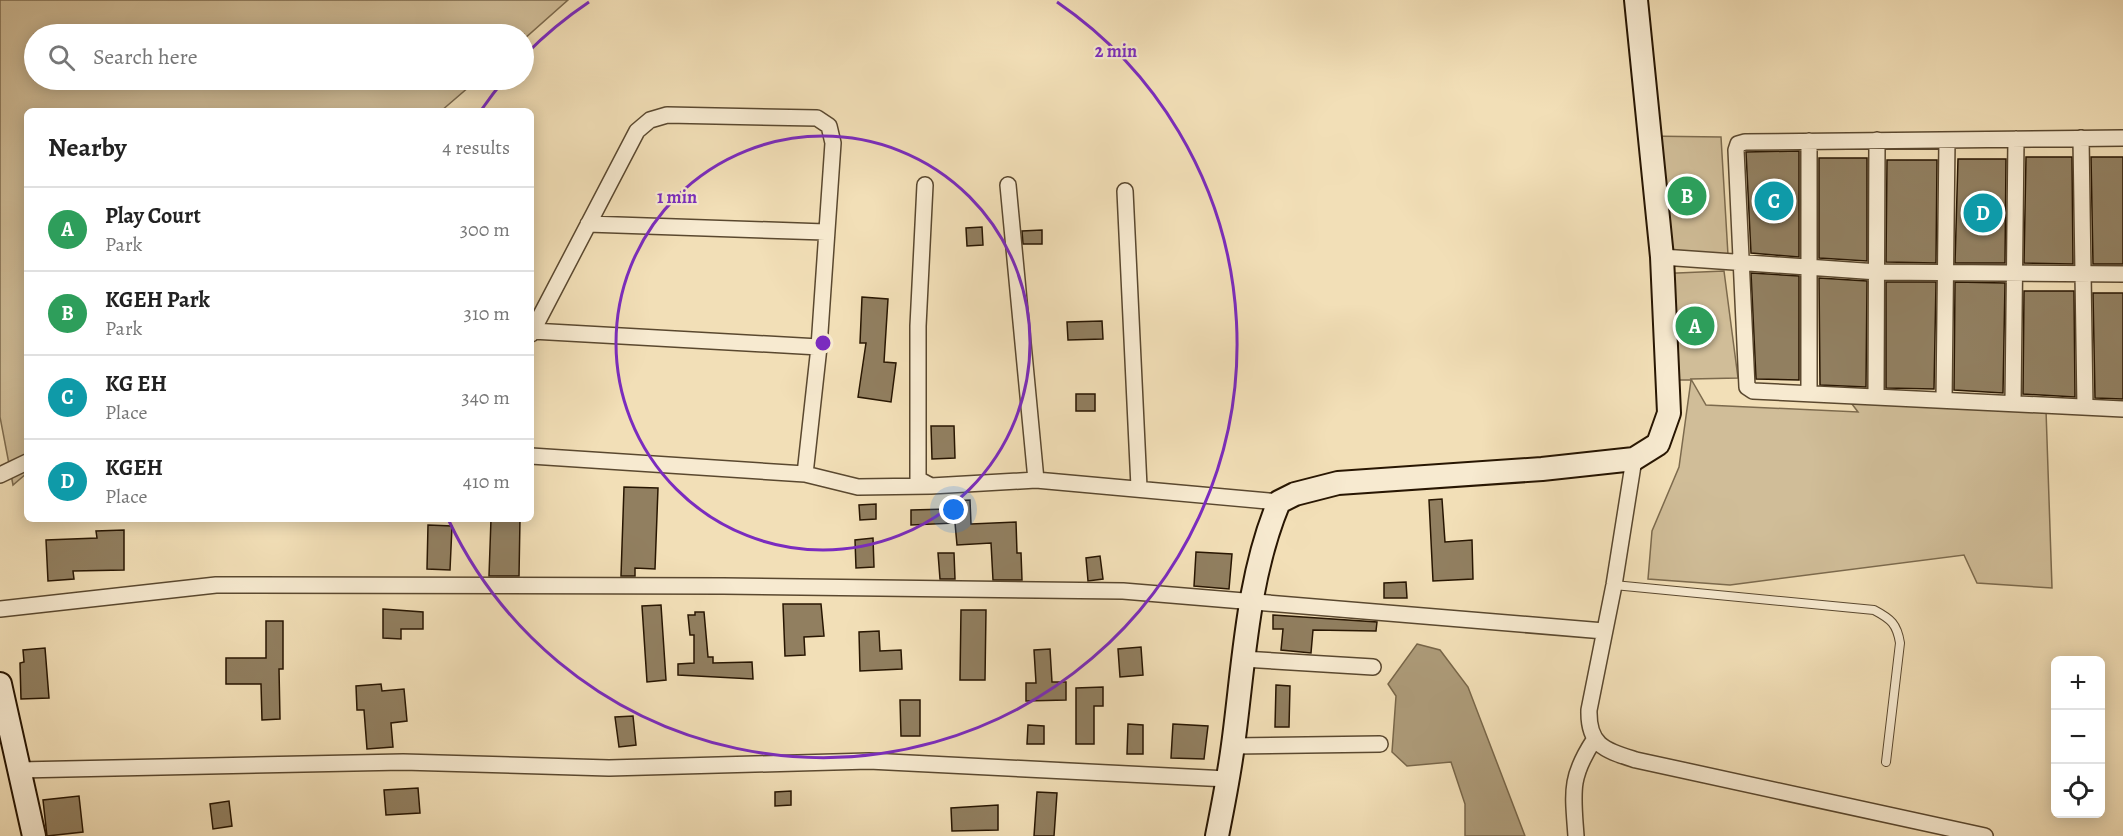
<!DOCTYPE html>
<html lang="en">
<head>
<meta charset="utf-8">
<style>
  body { margin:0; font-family:Alegreya,serif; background:#f6f6f6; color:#222 }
  .controls { position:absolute; right:18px; bottom:18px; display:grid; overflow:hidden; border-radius:9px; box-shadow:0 3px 15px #0003 }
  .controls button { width:54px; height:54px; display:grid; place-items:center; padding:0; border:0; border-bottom:2px solid #e0e0e0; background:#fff; color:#222; font:30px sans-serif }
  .you { position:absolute; left:954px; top:510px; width:21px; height:21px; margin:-15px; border:4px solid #fff; border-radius:50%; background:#1a73e8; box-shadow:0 0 0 9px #1a73e833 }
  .badge { display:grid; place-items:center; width:39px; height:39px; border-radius:50%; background:#2563eb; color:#fff; font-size:20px; font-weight:700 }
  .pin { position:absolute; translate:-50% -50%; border:3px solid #fff; box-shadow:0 2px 6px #0006 }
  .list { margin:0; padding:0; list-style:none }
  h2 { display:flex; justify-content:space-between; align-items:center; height:78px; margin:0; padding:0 24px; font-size:26px }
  h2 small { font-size:20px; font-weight:400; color:#767676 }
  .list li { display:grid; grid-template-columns:39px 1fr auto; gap:18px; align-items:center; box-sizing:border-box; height:84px; padding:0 24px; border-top:2px solid #e0e0e0 }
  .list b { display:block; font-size:22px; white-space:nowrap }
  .list p { margin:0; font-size:20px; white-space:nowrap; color:#767676 }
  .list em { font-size:20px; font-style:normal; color:#767676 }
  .icon { flex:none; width:33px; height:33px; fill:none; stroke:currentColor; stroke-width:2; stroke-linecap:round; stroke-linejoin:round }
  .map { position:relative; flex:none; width:2123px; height:836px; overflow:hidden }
  .search { position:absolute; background:#fff; box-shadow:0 3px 15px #0003; left:24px; top:24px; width:510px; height:66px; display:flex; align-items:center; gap:15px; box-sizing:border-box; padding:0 21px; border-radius:33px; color:#767676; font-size:22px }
  .panel { position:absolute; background:#fff; box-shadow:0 3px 15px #0003; left:24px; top:108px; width:510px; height:414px; border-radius:9px }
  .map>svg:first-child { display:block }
  .green { fill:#d0bd98; stroke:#7c6a4d; stroke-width:1.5 }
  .water { fill:#ad9b79; stroke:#786649; stroke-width:1.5 }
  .building { fill:#917f60; stroke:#281602; stroke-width:1.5 }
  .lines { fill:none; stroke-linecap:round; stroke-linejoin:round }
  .lane-casing { stroke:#5a482f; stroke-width:10 }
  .street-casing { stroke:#5a482f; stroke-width:18 }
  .secondary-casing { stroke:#281602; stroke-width:26 }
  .lane { stroke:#f7ead0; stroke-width:8 }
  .street { stroke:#f7ead0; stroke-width:15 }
  .secondary { stroke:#f7ead0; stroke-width:22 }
  .ring { fill:none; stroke:#7b2cbf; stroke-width:3 }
  .centre { fill:#7b2cbf; stroke:#f7ead0; stroke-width:3 }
  .ring-label { font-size:18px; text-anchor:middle; font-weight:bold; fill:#7b2cbf; stroke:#f7ead0; stroke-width:4.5; stroke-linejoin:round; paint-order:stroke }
</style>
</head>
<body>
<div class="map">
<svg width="2123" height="836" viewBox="0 0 2123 836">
  <rect width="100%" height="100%" fill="#f2dfb7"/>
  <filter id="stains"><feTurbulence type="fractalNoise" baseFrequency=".00333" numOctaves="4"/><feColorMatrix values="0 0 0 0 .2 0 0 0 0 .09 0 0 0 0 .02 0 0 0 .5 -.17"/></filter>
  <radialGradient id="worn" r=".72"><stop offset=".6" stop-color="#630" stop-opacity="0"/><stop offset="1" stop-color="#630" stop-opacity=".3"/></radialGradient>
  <path class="green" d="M0 0H568L524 39V34H34V80H477L441 111H27V473L13 485 0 417Z
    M1644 136 1721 137 1728 255 1653 258Z
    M1724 271 1738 378 1691 379 1706 405 1858 412 1849 400 2046 410 2052 588 1977 583 1964 555 1730 585 1648 579 1652 531 1679 467 1691 380H1664L1654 274Z"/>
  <path class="water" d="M1417 644 1440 650 1468 687 1525 836H1465V804L1451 762 1407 766 1392 752 1396 696 1388 684Z"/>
  <path class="building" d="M1799 151V257L1751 253 1746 152Z
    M2026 157H2072L2073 264 2024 263Z
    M2091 157H2123V264H2093Z
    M1819 158H1867V261L1819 258Z
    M1958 159H2006L2005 263H1955Z
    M1887 160H1937L1936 263 1886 262Z
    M982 227 983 245 967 246 966 228Z
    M1042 230V244H1023L1022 231Z
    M1751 273 1799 276V380L1756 379Z
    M1819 278 1867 281 1866 387 1820 385Z
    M1886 282H1936L1934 389 1886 388Z
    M1955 282 2005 283 2003 393 1954 390Z
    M2024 291H2074L2075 397 2023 394Z
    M2093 293H2123V399L2095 398Z
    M862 297 888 299 884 362 896 363 891 402 858 397 866 343H860Z
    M1102 321 1103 339 1068 340 1067 322Z
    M1076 394H1095V411H1076Z
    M931 426H954L955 458 932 459Z
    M624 487 658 488 655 569 635 568V576H621Z
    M1442 499 1445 542 1472 540 1473 579 1433 581 1429 500Z
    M970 500 971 524 1016 522 1017 553H1021L1022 580H993L991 543 957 545 955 523 911 525V510L949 509 948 501Z
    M876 504V519L860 520 859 505Z
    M491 519H520L519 576H489Z
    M428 525 452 526 450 570 427 569Z
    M124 530V570L73 571 74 579 48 581 46 540 97 538 96 531Z
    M873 538 874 567 856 568 855 540Z
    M1196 552 1232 554 1229 589 1194 586Z
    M938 553H954L955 579H940Z
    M1100 556 1103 579 1088 581 1086 558Z
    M1406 582 1407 598H1384V583Z
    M783 604H821L824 636 804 637 805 655 785 656Z
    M661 605 666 680 647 682 642 606Z
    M383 609 423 612V629H401V639L383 638Z
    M961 610H986L985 680H960Z
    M695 612H704L708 657H713V663L752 662 753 679 678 675V664L694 663V635H690L688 615H695Z
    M1273 615 1377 622 1376 631 1313 630 1311 653 1281 650 1283 629H1273Z
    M266 621H283V669H279L280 719 262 720 261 684H226V658H266Z
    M879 631 880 651 901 650 902 669 860 671 859 632Z
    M1141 647 1143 675 1120 677 1118 649Z
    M45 648 49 698 21 699 20 663 24 662 23 650Z
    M1050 649 1052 682H1066V700L1026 701V683H1036L1034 650Z
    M381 684 382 691 404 689 407 721 391 723 393 747 367 749 364 710H357L356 686Z
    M1276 685 1290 686 1289 727H1275Z
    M1103 687V706H1094V744H1076V688Z
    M900 700H920V736H901Z
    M633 716 636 745 619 747 615 717Z
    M1128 724 1143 725V754H1127Z
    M1173 724 1208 726 1204 759 1171 758Z
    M1028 725 1044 726V744H1027Z
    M418 788 420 813 386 815 384 790Z
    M791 791V805L775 806V792Z
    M1037 792 1057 793 1054 836H1034Z
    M79 796 83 832 47 836 43 800Z
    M229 801 232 826 213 829 210 804Z
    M998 805V830L952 831 951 808Z"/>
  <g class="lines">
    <g class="lane-casing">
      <path id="lane" d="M1614 585 1874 610C1891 619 1897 624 1900 643L1886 762"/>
    </g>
    <g class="street-casing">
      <path id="street" d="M2081 138 2085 407
        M2123 138 1745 142 1738 144 1736 150 1747 387 1753 391 2123 409
        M1809 141V393
        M925 185 918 326V479L931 486 1036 480 1279 502
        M1008 185 1036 480
        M1125 191 1139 487
        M588 224 825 232
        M1662 257 1878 272 2123 274
        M532 331 819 347
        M531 334 637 131 650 120 667 115 817 118 829 126 833 143 819 347 805 474
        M1876 397 1877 140
        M1944 400 1947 140
        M2013 403 2016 139
        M531 456 805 474 858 487 931 486
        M1634 459 1614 585 1589 710C1588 746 1605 750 1636 760L1985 836
        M0 475 27 462
        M0 609 216 585 723 586 1123 591 1604 631
        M1243 659 1373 667
        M1233 746 1380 744
        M19 770 403 762 609 768 869 761 1228 779
        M1576 836C1573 793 1569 778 1594 740"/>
    </g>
    <g class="secondary-casing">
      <path id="secondary" d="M0 684 34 836
        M1217 836C1223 806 1229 776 1233 745 1244 664 1247 578 1279 502L1295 494 1338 483 1542 469 1634 459 1658 444 1669 413 1662 257 1636 0"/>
    </g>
    <use href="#lane" class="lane"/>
    <use href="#street" class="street"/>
    <use href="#secondary" class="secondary"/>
  </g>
  <g class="ring">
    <circle cx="823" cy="343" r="207"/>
    <path d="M482 109A414 414 0 0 1 504 80M525 55A414 414 0 0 1 589 2M1057 2A414 414 0 1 1 449 521"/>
  </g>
  <circle cx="823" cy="343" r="9" class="centre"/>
  <g class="ring-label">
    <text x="1116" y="57">2 min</text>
    <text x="677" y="203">1 min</text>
  </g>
  <rect width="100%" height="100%" filter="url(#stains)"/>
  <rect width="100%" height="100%" fill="url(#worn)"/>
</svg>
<div class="controls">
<button>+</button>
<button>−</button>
<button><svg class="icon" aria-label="locate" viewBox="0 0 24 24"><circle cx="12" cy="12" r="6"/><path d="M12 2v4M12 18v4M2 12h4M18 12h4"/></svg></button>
</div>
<div class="you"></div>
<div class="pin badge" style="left:1695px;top:326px;background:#2e9e5b">A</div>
<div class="pin badge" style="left:1687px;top:196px;background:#2e9e5b">B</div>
<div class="pin badge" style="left:1774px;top:201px;background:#0f9aa8">C</div>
<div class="pin badge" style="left:1983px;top:213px;background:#0f9aa8">D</div>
<div class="search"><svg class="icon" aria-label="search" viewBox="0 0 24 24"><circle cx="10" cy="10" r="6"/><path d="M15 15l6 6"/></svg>Search here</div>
<section class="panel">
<h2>Nearby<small>4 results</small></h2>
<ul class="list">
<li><span class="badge" style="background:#2e9e5b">A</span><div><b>Play Court</b><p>Park</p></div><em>300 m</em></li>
<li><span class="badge" style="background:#2e9e5b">B</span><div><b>KGEH Park</b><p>Park</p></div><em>310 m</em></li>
<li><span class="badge" style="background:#0f9aa8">C</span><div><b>KG EH</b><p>Place</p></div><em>340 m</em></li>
<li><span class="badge" style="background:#0f9aa8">D</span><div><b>KGEH</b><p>Place</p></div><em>410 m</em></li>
</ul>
</section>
</div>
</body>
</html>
